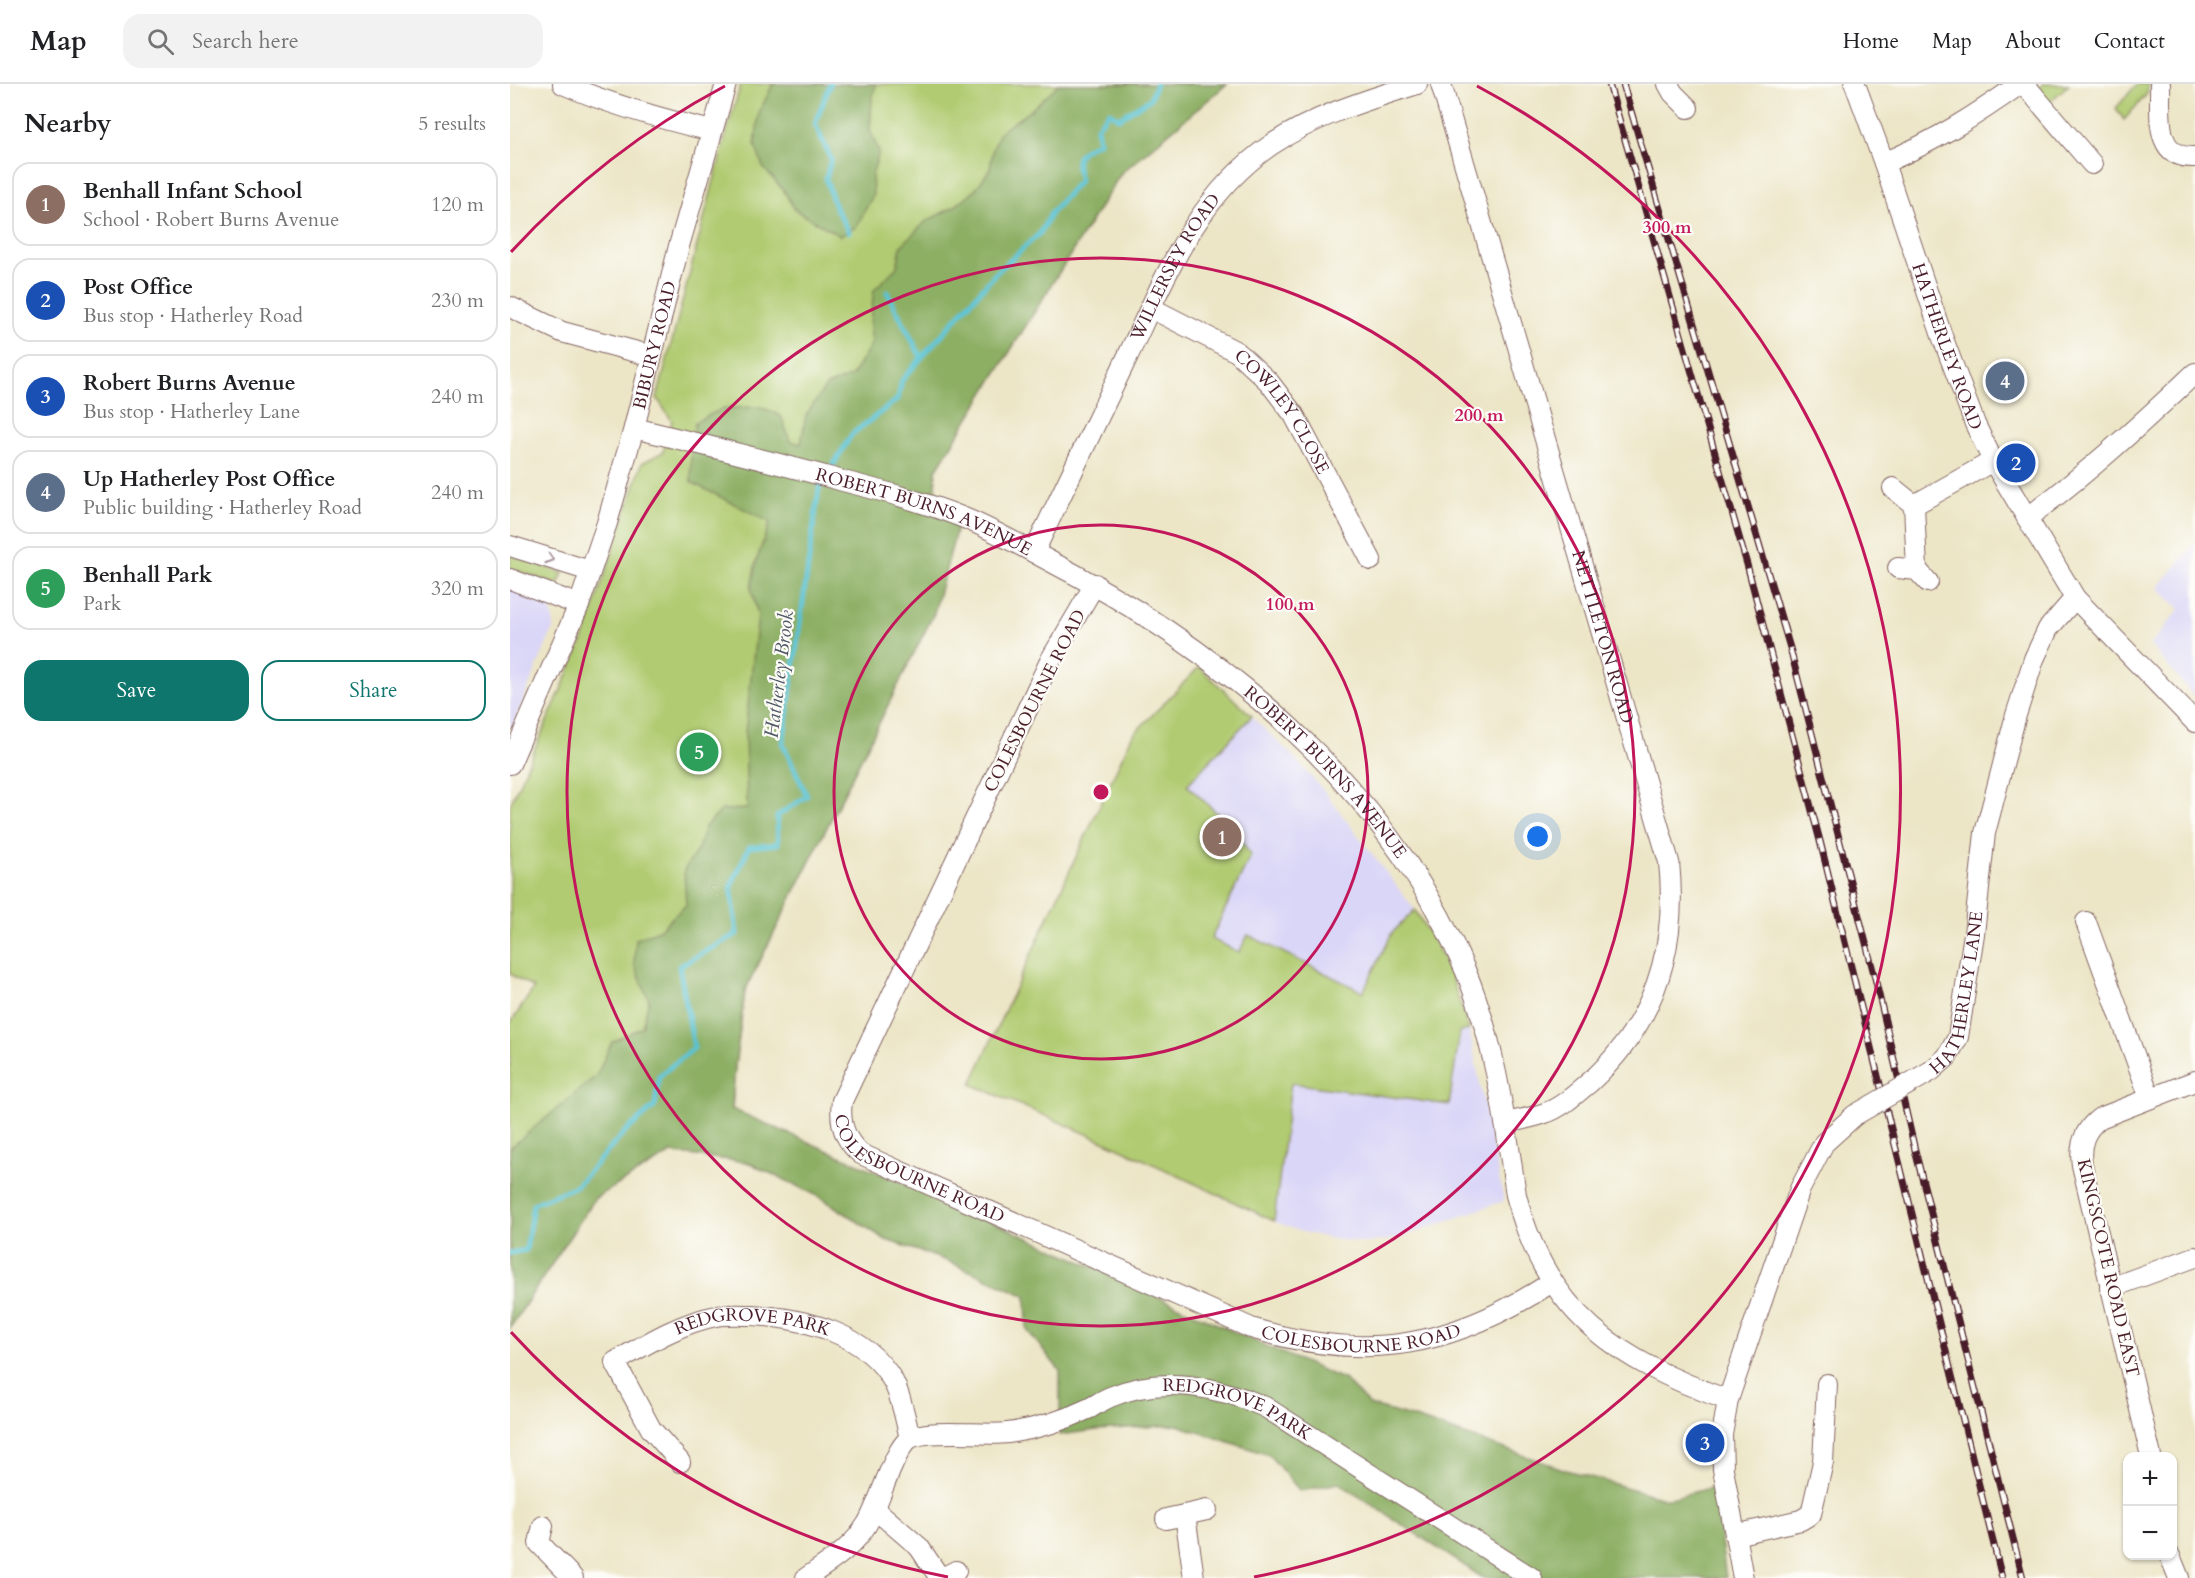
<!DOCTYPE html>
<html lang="en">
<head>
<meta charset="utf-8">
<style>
  body { margin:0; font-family:Cardo,serif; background:#f2f2f2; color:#202124 }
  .controls { position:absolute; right:18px; bottom:18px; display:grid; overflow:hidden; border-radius:12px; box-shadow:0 2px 4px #0004 }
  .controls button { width:54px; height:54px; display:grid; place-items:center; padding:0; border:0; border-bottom:2px solid #e0e0e0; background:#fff; color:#202124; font:30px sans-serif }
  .you { position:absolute; left:1028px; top:753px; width:21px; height:21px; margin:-15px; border:4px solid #fff; border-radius:50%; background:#1a73e8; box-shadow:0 0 0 9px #1a73e833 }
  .badge { display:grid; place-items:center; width:39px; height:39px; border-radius:50%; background:#0f766e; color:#fff; font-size:20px; font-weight:700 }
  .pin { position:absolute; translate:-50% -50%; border:3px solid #fff; box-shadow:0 2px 6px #0006 }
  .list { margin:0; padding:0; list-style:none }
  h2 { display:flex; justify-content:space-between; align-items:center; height:78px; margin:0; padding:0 24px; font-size:26px }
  h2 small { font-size:20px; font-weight:400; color:#757577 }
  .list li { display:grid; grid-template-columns:39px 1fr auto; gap:18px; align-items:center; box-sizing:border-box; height:84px; margin:0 12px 12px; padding:0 12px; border:2px solid #e0e0e0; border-radius:18px }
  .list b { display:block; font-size:22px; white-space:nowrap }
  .list p { margin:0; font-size:20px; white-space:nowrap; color:#757577 }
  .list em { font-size:20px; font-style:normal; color:#757577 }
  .actions { display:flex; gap:12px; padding:18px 24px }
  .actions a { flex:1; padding:14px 0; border:2px solid #0f766e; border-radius:18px; text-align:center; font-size:21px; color:#0f766e }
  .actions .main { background:#0f766e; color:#fff }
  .icon { flex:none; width:33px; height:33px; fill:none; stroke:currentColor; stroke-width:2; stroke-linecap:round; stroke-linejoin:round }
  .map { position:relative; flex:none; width:1685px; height:1494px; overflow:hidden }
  header { display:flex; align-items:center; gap:36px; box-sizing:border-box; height:84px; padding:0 30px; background:#fff; border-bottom:2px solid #e0e0e0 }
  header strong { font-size:28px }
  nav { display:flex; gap:33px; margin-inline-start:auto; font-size:21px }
  .search { width:420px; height:54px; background:#f2f2f2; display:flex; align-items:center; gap:15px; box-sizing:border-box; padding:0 21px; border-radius:18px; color:#757577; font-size:22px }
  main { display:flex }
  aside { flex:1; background:#fff }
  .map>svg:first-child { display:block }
  .built { fill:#dad6f7 }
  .green { fill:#b0cb71; stroke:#7d754e; stroke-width:1.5 }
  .forest { fill:#8caf63; stroke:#6b6747; stroke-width:1.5 }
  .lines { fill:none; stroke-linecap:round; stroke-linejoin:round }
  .stream { stroke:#58c2d3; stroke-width:5 }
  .street-casing { stroke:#836461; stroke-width:22 }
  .street { stroke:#fff; stroke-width:20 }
  .rail-casing { stroke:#4a1f2b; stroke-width:7 }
  .rail { stroke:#fdfcf7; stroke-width:4.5; stroke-dasharray:14; stroke-linecap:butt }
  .street-bridge-casing { stroke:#836461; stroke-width:22; stroke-linecap:butt }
  .street-bridge { stroke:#fff; stroke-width:20 }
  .oneway { stroke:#ae9aa0 }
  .ring { fill:none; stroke:#c2185b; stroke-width:3 }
  .labels { text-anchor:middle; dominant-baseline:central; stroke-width:4.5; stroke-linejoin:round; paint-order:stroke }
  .street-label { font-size:18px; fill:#4a1f2b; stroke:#fdfcf7 }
  .water-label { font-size:20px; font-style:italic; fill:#4f5866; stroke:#fdfcf7 }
  .centre { fill:#c2185b; stroke:#fdfcf7; stroke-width:3 }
  .ring-label { font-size:18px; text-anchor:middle; font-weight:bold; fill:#c2185b; stroke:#fdfcf7; stroke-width:4.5; stroke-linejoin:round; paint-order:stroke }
</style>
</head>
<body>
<header>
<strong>Map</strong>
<div class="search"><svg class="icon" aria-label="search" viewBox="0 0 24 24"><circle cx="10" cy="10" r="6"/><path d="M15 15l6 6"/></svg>Search here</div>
<nav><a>Home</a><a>Map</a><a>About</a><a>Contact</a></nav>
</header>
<main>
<aside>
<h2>Nearby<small>5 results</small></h2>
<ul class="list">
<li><span class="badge" style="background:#8d6e63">1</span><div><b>Benhall Infant School</b><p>School · Robert Burns Avenue</p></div><em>120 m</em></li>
<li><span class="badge" style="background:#1a4fb4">2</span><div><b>Post Office</b><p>Bus stop · Hatherley Road</p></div><em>230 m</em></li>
<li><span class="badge" style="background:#1a4fb4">3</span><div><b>Robert Burns Avenue</b><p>Bus stop · Hatherley Lane</p></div><em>240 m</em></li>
<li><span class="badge" style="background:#5c6f8a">4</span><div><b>Up Hatherley Post Office</b><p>Public building · Hatherley Road</p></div><em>240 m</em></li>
<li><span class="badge" style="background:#2e9e5b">5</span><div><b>Benhall Park</b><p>Park</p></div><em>320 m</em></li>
</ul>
<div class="actions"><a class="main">Save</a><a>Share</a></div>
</aside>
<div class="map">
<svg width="1685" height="1494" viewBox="0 0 1685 1494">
  <rect width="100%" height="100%" fill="#fdfcf7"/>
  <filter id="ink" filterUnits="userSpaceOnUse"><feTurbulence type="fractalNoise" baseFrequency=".0167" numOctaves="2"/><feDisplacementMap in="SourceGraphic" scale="12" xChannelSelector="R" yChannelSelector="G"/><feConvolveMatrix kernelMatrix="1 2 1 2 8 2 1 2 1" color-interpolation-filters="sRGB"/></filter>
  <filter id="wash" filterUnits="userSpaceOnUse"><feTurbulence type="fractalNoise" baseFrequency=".008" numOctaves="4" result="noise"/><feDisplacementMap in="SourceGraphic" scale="24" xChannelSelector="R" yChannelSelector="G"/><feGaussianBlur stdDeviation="1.35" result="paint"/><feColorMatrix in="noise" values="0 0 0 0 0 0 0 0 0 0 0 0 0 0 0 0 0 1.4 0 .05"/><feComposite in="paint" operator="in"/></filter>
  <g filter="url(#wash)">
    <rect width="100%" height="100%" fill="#ece5c6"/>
    <path class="built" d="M1685 459V614L1640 561 1670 525 1648 504Z
      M0 504 39 518 44 542 2 643 0 642Z
      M689 583 781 670 813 706 905 826 937 880 959 946 994 1117 886 1155 856 1159 823 1155 789 1147 753 1133 605 1062 461 1000 622 652Z"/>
    <path class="green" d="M231 0H716L611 89 426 386 424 529 235 907 225 982 222 1025 161 1069 85 1114 0 1244V940L24 904 0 890V721L73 556 132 379 153 368 162 337 147 314 218 43Z
      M1533 0H1559L1533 24 1522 10Z
      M1627 0H1638L1637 10 1614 36 1606 24Z
      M0 471 53 489 48 501 0 484Z
      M689 583 742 632 677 701 720 741 741 771 701 855 729 868 738 851 853 908 882 849 905 826 937 880 959 946 950 948 939 1021 781 999 764 1137 605 1062 461 1000 622 652Z"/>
    <path class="forest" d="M263 0H366L362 15 360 46 369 68 362 91 363 111 346 143 330 152 285 126 274 107 253 83 245 61 249 29Z
      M549 0H717L611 89 426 386V424L450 433 424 529 235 907 225 982 222 1025 542 1164 740 1255 835 1296 859 1321 905 1334 1056 1386 1157 1415 1204 1403 1216 1494H973L829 1399 790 1407 759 1371 667 1341 586 1346 550 1351V1287L517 1246 516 1212 435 1176 376 1156 310 1113 237 1078 161 1069 85 1114 0 1244V1064L86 992 102 958 132 943 139 916 124 880 126 855 149 846 176 821 174 786 188 765 195 743 212 726 237 725 235 648 248 531 241 505 246 478 260 438 181 398V373L185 338 214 324 251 323 271 332 280 357 291 360 296 331 316 302 342 292 362 259 360 240 364 206 387 183 391 162 415 138 445 122 465 106 480 85 483 65 490 48 522 25Z"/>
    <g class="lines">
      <path class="stream" d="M320 0 305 40 321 75 316 95 325 123 339 148
        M377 208 411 273
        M319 388 342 350 388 315 392 296 486 189 530 149 541 129 570 96C562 73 568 67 589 58L587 43 599 28 609 34 640 15 646 0
        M0 1169 16 1166 23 1120 66 1102 116 1047 145 1022 149 992 184 964 169 882 227 850 221 802 239 763 268 760 267 732 297 712 273 660 309 404 314 396"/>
    </g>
  </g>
  <g filter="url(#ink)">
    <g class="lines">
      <g class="street-casing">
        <g id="street">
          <path d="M53 0C101 21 151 35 202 47"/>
          <path id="s1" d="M931 0 1159 778C1168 864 1145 939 1080 998 1067 1009 1051 1024 1035 1029 1022 1034 1008 1036 995 1039"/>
          <path d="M1158 0 1163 9 1178 24"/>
          <path id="s2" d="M1345 0 1374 79 1432 252 1465 340 1483 377 1565 514 1685 638"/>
          <path d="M1514 0 1582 80"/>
          <path d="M1650 0C1651 29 1643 75 1685 73"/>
          <path d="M1374 79C1425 57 1465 32 1510 0"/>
          <path d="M0 223 52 248 142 272"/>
          <path id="s3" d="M641 224 727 268 759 298 784 331 861 476"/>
          <path id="s4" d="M124 344C194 361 264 378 333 397 372 407 411 417 449 432 478 443 506 459 534 474 709 564 879 702 956 888 985 958 995 1036 1006 1111 1036 1230 1108 1277 1218 1316"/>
          <path d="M1383 404 1404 421 1407 486"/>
          <path d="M1404 421 1483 377"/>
          <path d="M1517 434C1577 390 1631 340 1685 289"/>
          <path d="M0 462 80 487"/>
          <path id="s5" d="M524 468C554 405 584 343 614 280 654 197 683 115 761 61 806 31 857 16 907 0"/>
          <path d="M1388 484 1407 486 1418 498"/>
          <path d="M0 495 69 521"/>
          <path id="s6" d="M585 500 541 575 332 1017C329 1038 334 1056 351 1070L741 1244C856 1279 942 1264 1042 1198"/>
          <path id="s7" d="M0 680 69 521 97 439 124 344 169 162 216 0"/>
          <path d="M1576 838 1640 1014"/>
          <path id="s8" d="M1421 987 1437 973 1448 953 1464 850 1475 749 1506 631 1524 575 1538 545 1565 514"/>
          <path d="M1600 1204 1685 1173"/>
          <path d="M1641 1372 1572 1081C1569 1061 1574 1046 1590 1034L1685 997"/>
          <path id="s9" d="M170 1378 141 1345 105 1278C136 1260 170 1239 206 1232 217 1230 231 1231 242 1231 294 1234 356 1249 383 1297 392 1314 395 1335 400 1354"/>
          <path d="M366 1426 409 1463 430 1494"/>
          <path d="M675 1431 684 1494"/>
          <path d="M656 1435 697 1426"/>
          <path d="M33 1442 29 1459 63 1494"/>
          <path d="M1225 1451 1291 1436 1301 1430 1313 1378 1317 1300"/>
          <path d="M1660 1472 1669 1494"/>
          <path id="s10" d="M296 1494C319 1478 342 1465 357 1440 369 1421 384 1365 399 1355 415 1344 474 1352 498 1349 527 1345 555 1336 580 1324 587 1320 593 1316 600 1313 650 1291 708 1302 755 1323L1022 1494"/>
          <path d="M432 1494 446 1487"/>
          <path d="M1233 1494 1213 1385 1212 1351 1218 1316 1290 1105 1314 1059 1345 1031"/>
        </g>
      </g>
      <use href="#street" class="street"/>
      <g class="rail-casing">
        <path id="rail" d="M1099 0 1238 484 1310 757 1492 1494
          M1113 0 1280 564 1366 898 1405 1066 1513 1494"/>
      </g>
      <use href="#rail" class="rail"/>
      <g class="street-bridge-casing">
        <path id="street-bridge" d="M1345 1031 1421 987"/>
      </g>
      <use href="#street-bridge" class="street-bridge"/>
    </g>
    <defs><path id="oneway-chevron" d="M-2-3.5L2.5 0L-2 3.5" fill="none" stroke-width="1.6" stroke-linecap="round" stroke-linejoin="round" transform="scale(1.5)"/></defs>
    <use class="oneway" href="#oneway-chevron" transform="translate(40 475) rotate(17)"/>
  </g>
  <g class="ring">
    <circle cx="591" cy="708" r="267"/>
    <circle cx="591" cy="708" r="534"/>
    <path d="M438 1493A800 800 0 0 1 1 1248M1 168A800 800 0 0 1 215 2M967 2A800 800 0 0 1 744 1493"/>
  </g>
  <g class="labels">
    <g class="street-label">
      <text stroke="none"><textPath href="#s5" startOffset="318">WILLERSEY ROAD</textPath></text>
      <text stroke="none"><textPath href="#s7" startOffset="444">BIBURY ROAD</textPath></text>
      <text stroke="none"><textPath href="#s2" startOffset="278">HATHERLEY ROAD</textPath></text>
      <text stroke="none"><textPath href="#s3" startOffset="172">COWLEY CLOSE</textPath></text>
      <text stroke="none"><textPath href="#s4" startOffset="302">ROBERT BURNS AVENUE</textPath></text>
      <text stroke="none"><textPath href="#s1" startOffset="576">NETTLETON ROAD</textPath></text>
      <text transform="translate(525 617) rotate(-63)">COLESBOURNE ROAD</text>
      <text stroke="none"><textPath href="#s4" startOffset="788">ROBERT BURNS AVENUE</textPath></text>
      <text stroke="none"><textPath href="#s8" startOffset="86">HATHERLEY LANE</textPath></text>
      <text stroke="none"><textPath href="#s6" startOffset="690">COLESBOURNE ROAD</textPath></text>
      <text transform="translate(1598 1184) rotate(77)">KINGSCOTE ROAD EAST</text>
      <text stroke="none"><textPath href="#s6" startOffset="1174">COLESBOURNE ROAD</textPath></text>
      <text stroke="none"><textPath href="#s9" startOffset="268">REDGROVE PARK</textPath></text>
      <text stroke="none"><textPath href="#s10" startOffset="520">REDGROVE PARK</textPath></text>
    </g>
    <g class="water-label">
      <text transform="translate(269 590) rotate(-83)">Hatherley Brook</text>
    </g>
  </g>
  <circle cx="591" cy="708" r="9" class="centre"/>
  <g class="ring-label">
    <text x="1157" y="149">300 m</text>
    <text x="969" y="337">200 m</text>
    <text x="780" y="526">100 m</text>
  </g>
</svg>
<div class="controls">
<button>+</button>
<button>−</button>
</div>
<div class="you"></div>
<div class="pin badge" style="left:712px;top:753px;background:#8d6e63">1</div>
<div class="pin badge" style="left:1506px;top:379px;background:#1a4fb4">2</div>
<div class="pin badge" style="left:1195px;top:1359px;background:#1a4fb4">3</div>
<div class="pin badge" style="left:1495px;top:297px;background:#5c6f8a">4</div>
<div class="pin badge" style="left:189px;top:668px;background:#2e9e5b">5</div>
</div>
</main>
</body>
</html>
